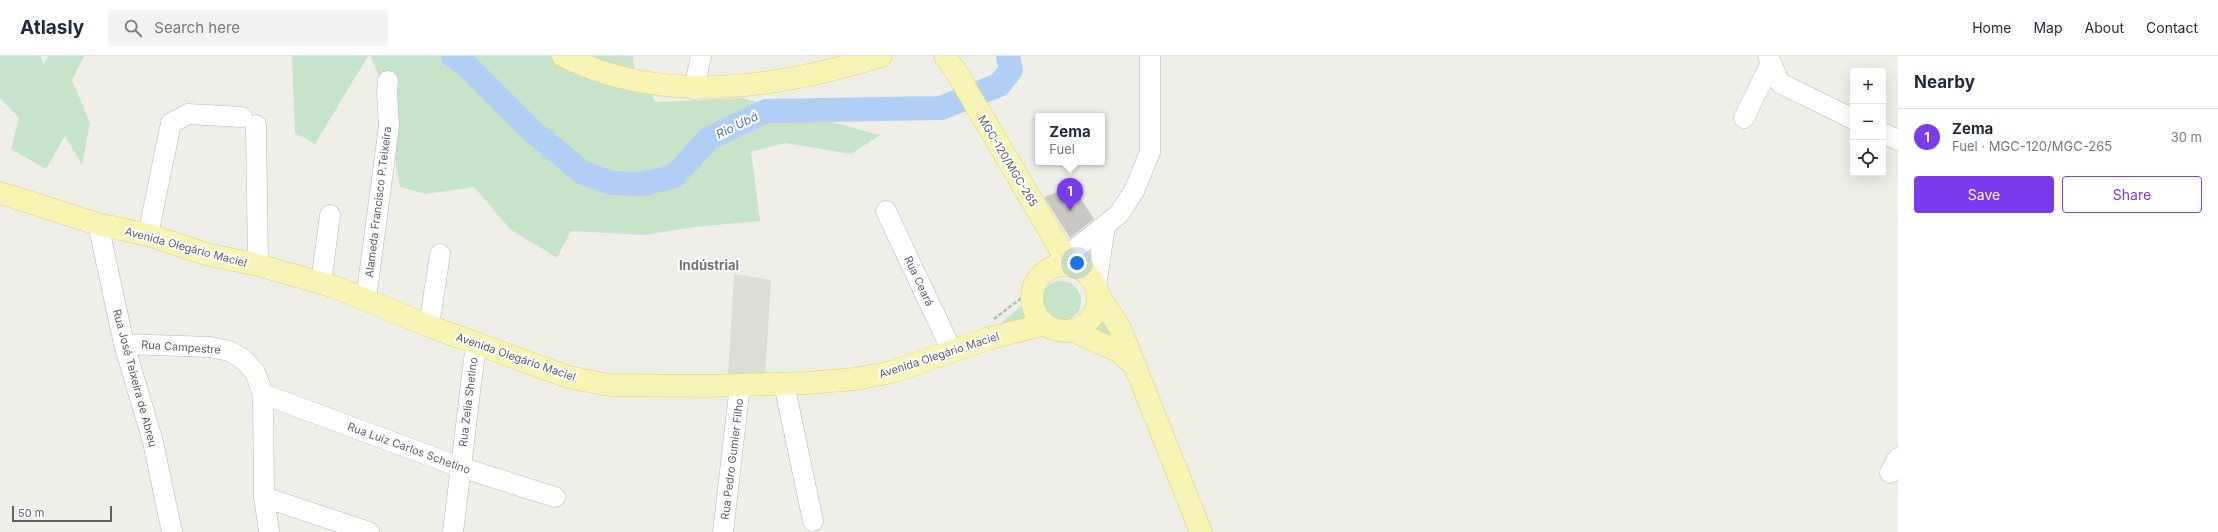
<!DOCTYPE html>
<html lang="en">
<head>
<meta charset="utf-8">
<style>
  body { margin:0; font-family:Inter,sans-serif; background:#f2f2f3; color:#1f2937 }
  .controls { position:absolute; right:12px; top:12px; display:grid; overflow:hidden; border-radius:4px; box-shadow:0 4px 16px #0002 }
  .controls button { width:36px; height:36px; display:grid; place-items:center; padding:0; border:0; border-bottom:1px solid #e0e1e3; background:#fff; color:#1f2937; font:20px sans-serif }
  .scale { position:absolute; left:12px; bottom:10px; width:100px; box-sizing:border-box; padding-left:4px; border:2px solid #5e6165; border-top:0; font-size:11px; line-height:14px; white-space:nowrap; color:#5e6165; -webkit-text-stroke:3px #fff; paint-order:stroke }
  .you { position:absolute; left:1077px; top:207px; width:14px; height:14px; margin:-10px; border:3px solid #fff; border-radius:50%; background:#1a73e8; box-shadow:0 0 0 6px #1a73e833 }
  .badge { display:grid; place-items:center; width:26px; height:26px; border-radius:50%; background:#7c3aed; color:#fff; font-size:13px; font-weight:700 }
  .pin { position:absolute; translate:-50% -33px; filter:drop-shadow(0 1px 2px #0008) }
  .pin::after { content:''; position:absolute; top:21px; width:14px; height:12px; background:inherit; clip-path:polygon(0 0,100% 0,50% 100%) }
  .popup { position:absolute; left:1035px; top:57px; width:70px; height:52px; box-sizing:border-box; display:grid; place-content:center; border-radius:4px; background:#fff; filter:drop-shadow(0 1px 3px #0005); font-size:13px; white-space:nowrap; color:#747a83 }
  .popup b { font-size:15px; color:#1f2937 }
  .popup::after { content:''; position:absolute; left:50%; top:100%; margin-left:-8px; border:8px solid transparent; border-top-color:#fff }
  .list { margin:0; padding:0; list-style:none }
  h2 { display:flex; justify-content:space-between; align-items:center; height:52px; margin:0; padding:0 16px; font-size:17px }
  h2 small { font-size:13px; font-weight:400; color:#747a83 }
  .list li { display:grid; grid-template-columns:26px 1fr auto; gap:12px; align-items:center; box-sizing:border-box; height:56px; padding:0 16px; border-top:1px solid #e0e1e3 }
  .list b { display:block; font-size:15px; white-space:nowrap }
  .list p { margin:0; font-size:13px; white-space:nowrap; color:#747a83 }
  .list em { font-size:13px; font-style:normal; color:#747a83 }
  .actions { display:flex; gap:8px; padding:12px 16px }
  .actions a { flex:1; padding:9px 0; border:1px solid #7c3aed; border-radius:4px; text-align:center; font-size:14px; color:#7c3aed }
  .actions .main { background:#7c3aed; color:#fff }
  .icon { flex:none; width:22px; height:22px; fill:none; stroke:currentColor; stroke-width:2; stroke-linecap:round; stroke-linejoin:round }
  .map { position:relative; flex:none; width:1898px; height:476px; overflow:hidden }
  header { display:flex; align-items:center; gap:24px; box-sizing:border-box; height:56px; padding:0 20px; background:#fff; border-bottom:1px solid #e0e1e3 }
  header strong { font-size:19px }
  nav { display:flex; gap:22px; margin-inline-start:auto; font-size:14px }
  .search { width:280px; height:36px; background:#f2f2f3; display:flex; align-items:center; gap:10px; box-sizing:border-box; padding:0 14px; border-radius:4px; color:#747a83; font-size:15px }
  main { display:flex }
  aside { flex:1; background:#fff }
  .map>svg:first-child { display:block }
  .education { fill:#deddd5 }
  .green { fill:#c6e4ca }
  .lines { fill:none; stroke-linecap:round; stroke-linejoin:round }
  .river { stroke:#afcff6; stroke-width:24 }
  .building { fill:#cac8c3 }
  .minor-casing { stroke:#b4b6ba; stroke-width:21 }
  .major-casing { stroke:#e3d16b; stroke-width:23 }
  .path { stroke:#a0c4af; stroke-width:2.5; stroke-dasharray:4 2; stroke-linecap:butt }
  .minor { stroke:#fff; stroke-width:20 }
  .major { stroke:#f7f4b4; stroke-width:22 }
  .labels { text-anchor:middle; dominant-baseline:central; stroke-width:4; stroke-linejoin:round; paint-order:stroke }
  .street-label { font-size:11px; fill:#5e6165; stroke:#fff }
  .water-label { font-size:12px; font-style:italic; fill:#5073b0; stroke:#fff }
  .quarter-label { font-size:13px; font-weight:bold; fill:#6f7277; stroke:#fff }
</style>
</head>
<body>
<header>
<strong>Atlasly</strong>
<div class="search"><svg class="icon" aria-label="search" viewBox="0 0 24 24"><circle cx="10" cy="10" r="6"/><path d="M15 15l6 6"/></svg>Search here</div>
<nav><a>Home</a><a>Map</a><a>About</a><a>Contact</a></nav>
</header>
<main>
<div class="map">
<svg width="1898" height="476" viewBox="0 0 1898 476">
  <rect width="100%" height="100%" fill="#efeee7"/>
  <path class="education" d="M734 218 771 224 765 322 728 319Z"/>
  <path class="green" d="M0 0H41L43 8 49 0H84L72 24 90 67 82 109 65 80 46 113 11 93 19 62 0 42Z
    M292 0H368L315 88 295 77Z
    M370 0H633L634 10 656 46 741 42 880 79 851 98 785 87 751 96 760 165 694 171 644 179 571 175 557 202 510 173 474 131 425 138 400 131 389 70 387 37Z
    M1041 245a20 20 0 1 1 40 0a20 20 0 1 1-40 0Z
    M1022 249 1027 266 1001 267Z
    M1106 264 1122 286 1108 278 1092 274Z"/>
  <g class="lines">
    <path class="river" d="M453 0 466 9 530 73 583 117 612 127 643 128 675 120 708 83 766 55 941 52 999 29 1011 14 1008 0"/>
  </g>
  <path class="building" d="M1073 131 1094 163 1070 182 1044 141Z"/>
  <g class="lines">
    <g class="minor-casing">
      <path id="minor" d="M1768 0 1780 27 1853 63
        M694 33 701 0
        M1744 62 1770 9
        M256 69 258 209
        M1883 77 1898 84
        M886 155 952 295
        M98 168 124 288 153 386 172 476
        M148 179 171 67 188 58 242 61
        M1050 213 1119 158 1134 135 1150 96V0
        M321 227 330 159
        M1096 230 1105 170
        M366 243 389 70 387 37 388 25
        M429 270 440 198
        M124 288 210 291 229 295 243 303 255 316 263 338 264 441 269 476
        M784 328 813 465
        M263 338 460 411 555 441
        M1890 417 1898 402
        M264 441 369 476
        M453 476 476 287
        M723 476 740 329"/>
    </g>
    <g class="major-casing">
      <path id="major" d="M563 0C663 50 778 32 881 0
        M945 0 955 14 1065 201 1073 209
        M0 137 98 168 148 179 206 198 258 209 335 231 429 270 568 321 609 329 704 330 806 327 855 323 892 316 987 283 1045 268
        M1032 242a33 33 0 1 1 66 0a33 33 0 1 1-66 0Z
        M1099 240 1120 272 1201 476
        M1071 274 1120 296 1134 309"/>
    </g>
    <path class="path" d="M994 263 1033 233"/>
    <use href="#minor" class="minor"/>
    <use href="#major" class="major"/>
  </g>
  <g class="labels">
    <g class="street-label">
      <text transform="translate(1008 105) rotate(59)">MGC-120/MGC-265</text>
      <text transform="translate(378 146) rotate(-83)">Alameda Francisco P.Teixeira</text>
      <text transform="translate(186 191) rotate(15)">Avenida Olegário Maciel</text>
      <text transform="translate(919 225) rotate(65)">Rua Ceará</text>
      <text transform="translate(181 291) rotate(4)">Rua Campestre</text>
      <text transform="translate(939 299) rotate(-18)">Avenida Olegário Maciel</text>
      <text transform="translate(516 301) rotate(19)">Avenida Olegário Maciel</text>
      <text transform="translate(135 322) rotate(75)">Rua José Teixeira de Abreu</text>
      <text transform="translate(468 346) rotate(-83)">Rua Zelia Shetino</text>
      <text transform="translate(409 392) rotate(20)">Rua Luiz Carlos Schetino</text>
      <text transform="translate(732 403) rotate(-83)">Rua Pedro Gumier Filho</text>
    </g>
    <g class="water-label">
      <text transform="translate(737 69) rotate(-26)">Rio Ubá</text>
    </g>
    <g class="quarter-label">
      <text x="709" y="209">Indústrial</text>
    </g>
  </g>
</svg>
<div class="controls">
<button>+</button>
<button>−</button>
<button><svg class="icon" aria-label="locate" viewBox="0 0 24 24"><circle cx="12" cy="12" r="6"/><path d="M12 2v4M12 18v4M2 12h4M18 12h4"/></svg></button>
</div>
<div class="scale">50 m</div>
<div class="you"></div>
<div class="pin badge" style="left:1070px;top:155px">1</div>
<div class="popup"><b>Zema</b>Fuel</div>
</div>
<aside>
<h2>Nearby<small></small></h2>
<ul class="list">
<li><span class="badge">1</span><div><b>Zema</b><p>Fuel · MGC-120/MGC-265</p></div><em>30 m</em></li>
</ul>
<div class="actions"><a class="main">Save</a><a>Share</a></div>
</aside>
</main>
</body>
</html>
